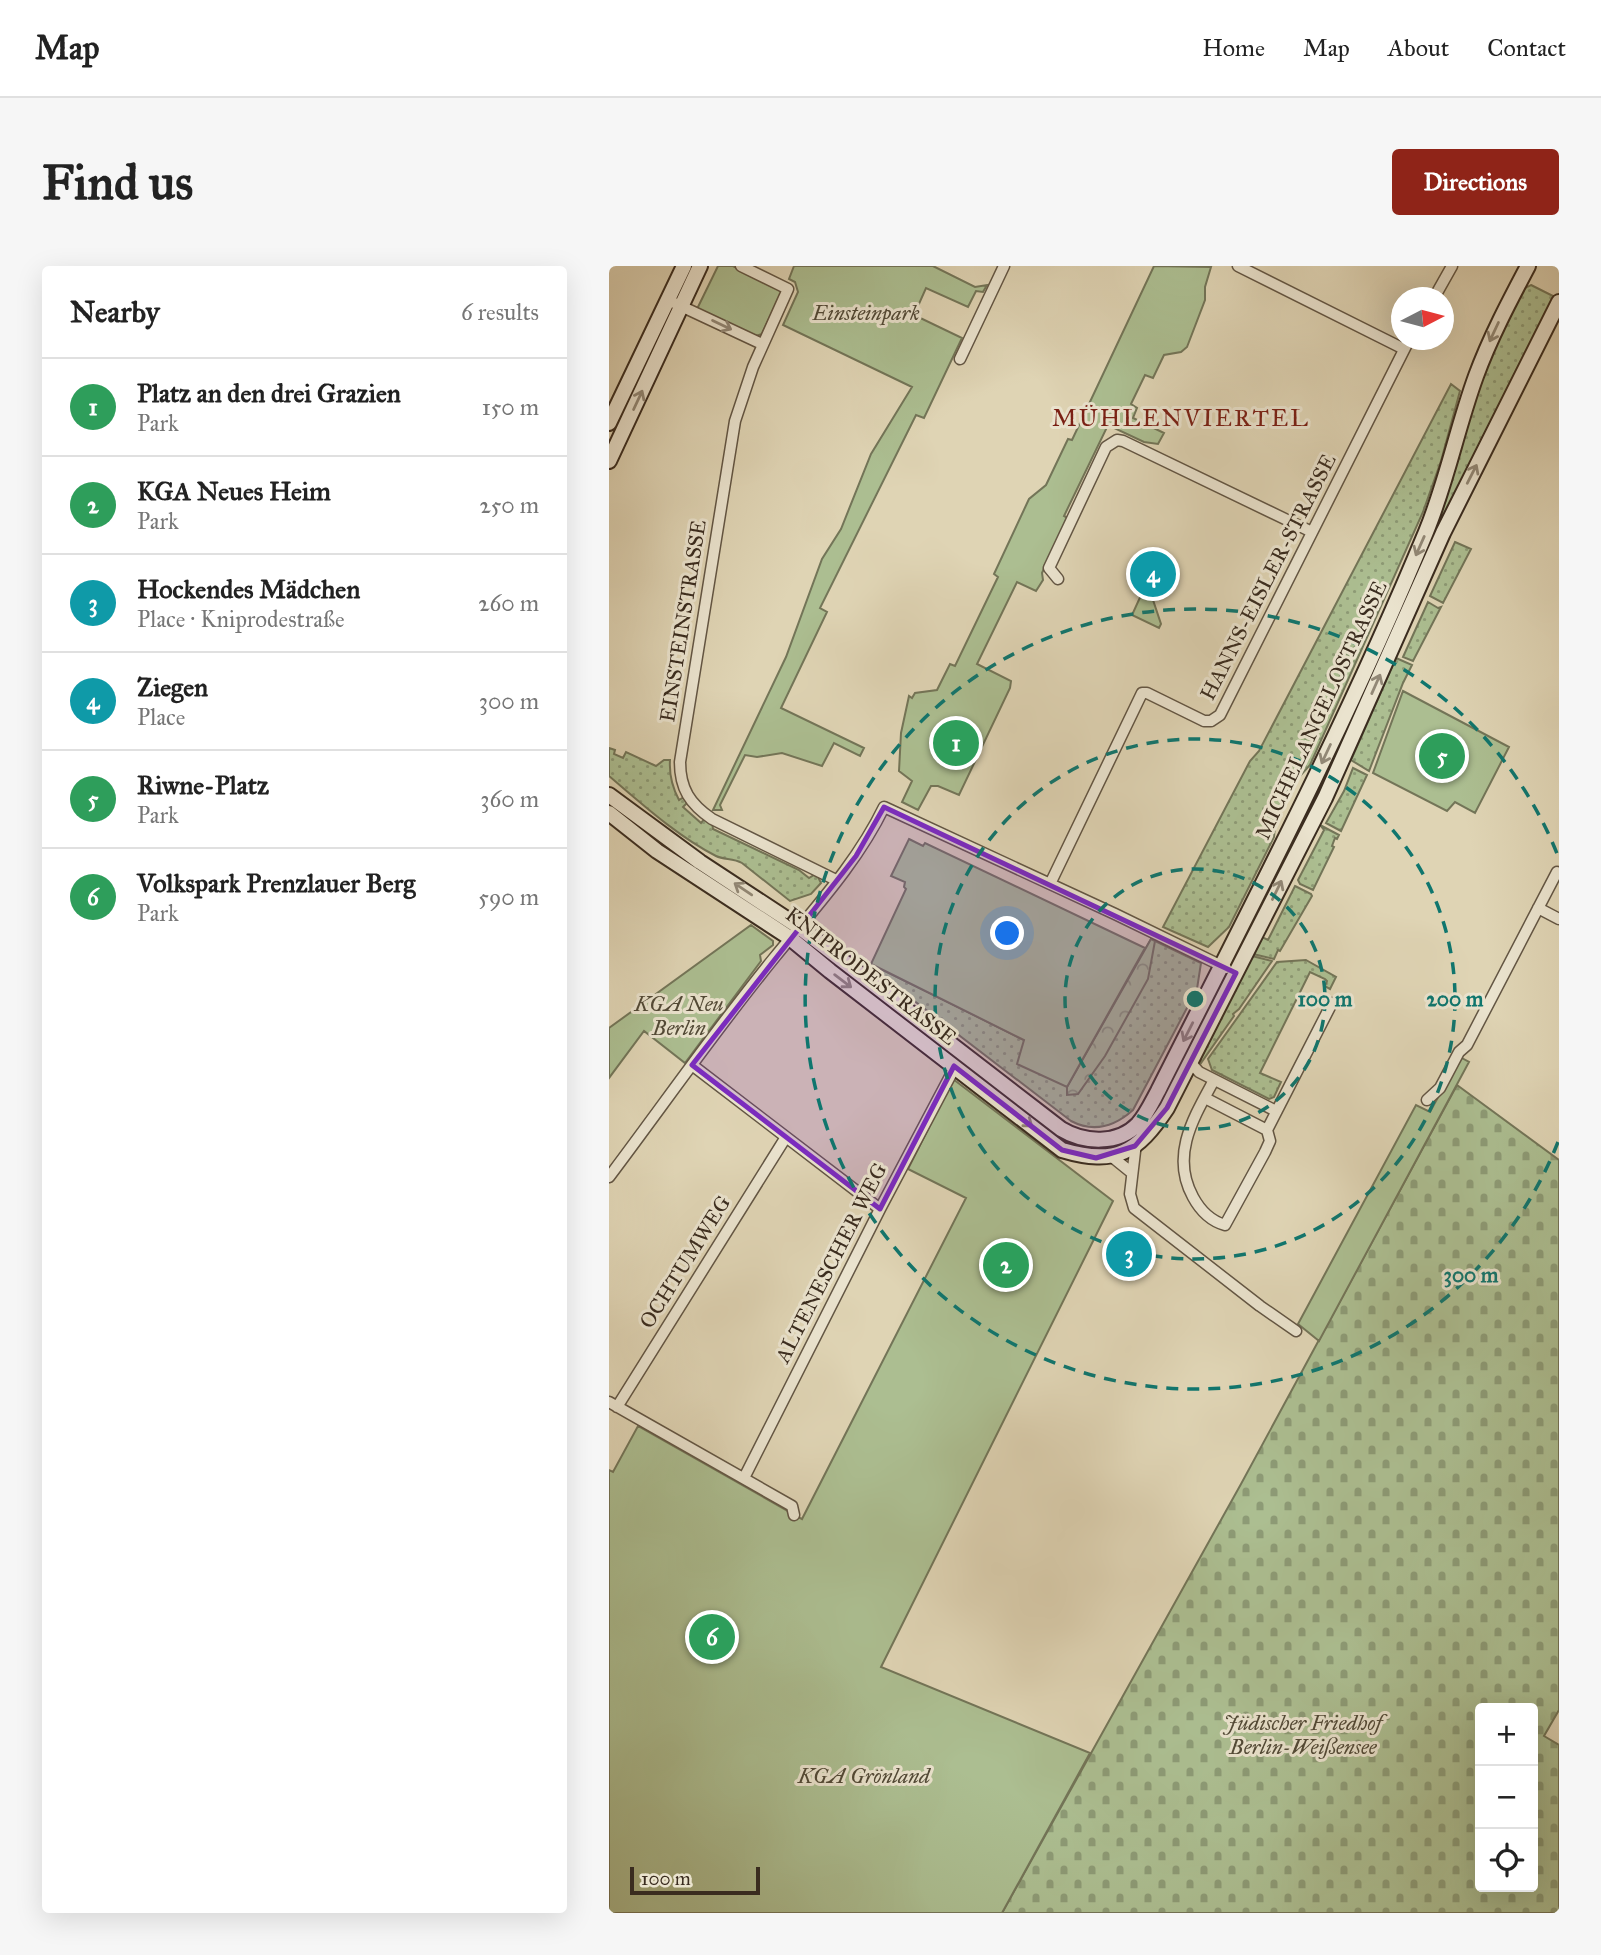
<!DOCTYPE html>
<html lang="en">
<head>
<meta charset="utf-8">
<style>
  body { margin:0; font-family:"IM FELL Great Primer",serif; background:#f6f6f6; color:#222 }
  .controls { position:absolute; right:21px; bottom:21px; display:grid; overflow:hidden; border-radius:7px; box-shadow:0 7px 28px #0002 }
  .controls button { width:63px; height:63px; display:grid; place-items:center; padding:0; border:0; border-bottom:2px solid #e0e0e0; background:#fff; color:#222; font:35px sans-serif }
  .compass { position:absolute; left:782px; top:21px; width:63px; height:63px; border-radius:50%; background:#fff; box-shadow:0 7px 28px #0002; rotate:84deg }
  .scale { position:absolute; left:21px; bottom:18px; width:130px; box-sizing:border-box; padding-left:7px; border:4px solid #3a2c1f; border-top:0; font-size:19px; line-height:24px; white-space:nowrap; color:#3a2c1f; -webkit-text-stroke:5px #eae3ce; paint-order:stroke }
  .you { position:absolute; left:399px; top:668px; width:24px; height:24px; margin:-18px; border:5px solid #fff; border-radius:50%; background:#1a73e8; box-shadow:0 0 0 10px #1a73e833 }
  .badge { display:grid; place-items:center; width:46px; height:46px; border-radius:50%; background:#8f2418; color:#fff; font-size:23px; font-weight:700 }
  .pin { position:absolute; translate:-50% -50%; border:4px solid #fff; box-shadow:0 2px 7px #0006 }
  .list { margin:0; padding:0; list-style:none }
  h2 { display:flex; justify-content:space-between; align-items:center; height:91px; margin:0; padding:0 28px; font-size:30px }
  h2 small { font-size:23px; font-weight:400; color:#767676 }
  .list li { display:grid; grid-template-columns:46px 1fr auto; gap:21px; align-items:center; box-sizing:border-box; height:98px; padding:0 28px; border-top:2px solid #e0e0e0 }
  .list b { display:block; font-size:26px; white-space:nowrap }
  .list p { margin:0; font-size:23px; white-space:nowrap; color:#767676 }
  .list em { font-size:23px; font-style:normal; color:#767676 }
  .icon { flex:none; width:38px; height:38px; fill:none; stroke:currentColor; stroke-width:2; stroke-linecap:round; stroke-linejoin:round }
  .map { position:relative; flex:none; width:950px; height:1647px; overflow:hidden; border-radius:7px }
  header { display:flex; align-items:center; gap:42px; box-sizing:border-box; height:98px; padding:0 35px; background:#fff; border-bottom:2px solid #e0e0e0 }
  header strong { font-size:33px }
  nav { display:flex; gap:38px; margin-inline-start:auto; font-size:24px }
  .intro { display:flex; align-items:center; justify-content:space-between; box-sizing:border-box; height:168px; padding:0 42px }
  h1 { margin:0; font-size:49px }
  .button { padding:18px 32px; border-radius:7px; background:#8f2418; color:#fff; font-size:24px; font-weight:700 }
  main { display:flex; gap:42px; padding:0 42px }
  aside { flex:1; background:#fff; border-radius:7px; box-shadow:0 7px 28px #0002 }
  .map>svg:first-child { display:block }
  .grass { fill:url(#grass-dots); stroke:#737558; stroke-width:2 }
  .forest { fill:url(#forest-crowns); stroke:#737558; stroke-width:2 }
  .cemetery { fill:url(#cemetery-stones); stroke:#737558; stroke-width:2; fill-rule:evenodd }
  .green { fill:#acbe91; stroke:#737558; stroke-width:2 }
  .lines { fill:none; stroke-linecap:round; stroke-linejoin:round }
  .street-casing { stroke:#635644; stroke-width:13 }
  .secondary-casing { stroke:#3a2c1f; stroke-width:18 }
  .street { stroke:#eae3ce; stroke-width:10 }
  .secondary { stroke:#eae3ce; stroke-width:14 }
  .oneway { stroke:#928876 }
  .marked { fill:#7b2cbf; fill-opacity:0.2; stroke:#7b2cbf; stroke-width:5; stroke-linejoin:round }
  .ring { fill:none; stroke:#0f766e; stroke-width:3.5; stroke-dasharray:12 9 }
  .labels { text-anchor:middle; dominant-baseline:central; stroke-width:6; stroke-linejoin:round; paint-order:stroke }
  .park-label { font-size:21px; font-style:italic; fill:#514936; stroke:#eae3ce }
  .street-label { font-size:21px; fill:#3a2c1f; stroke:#eae3ce }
  .quarter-label { font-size:24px; letter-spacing:2px; fill:#7a1f14; stroke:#eae3ce }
  .centre { fill:#0f766e; stroke:#eae3ce; stroke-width:3.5 }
  .ring-label { font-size:21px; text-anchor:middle; font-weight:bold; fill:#0f766e; stroke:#eae3ce; stroke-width:6; stroke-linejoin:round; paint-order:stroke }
</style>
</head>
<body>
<header>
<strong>Map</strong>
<nav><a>Home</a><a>Map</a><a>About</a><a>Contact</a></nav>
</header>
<div class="intro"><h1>Find us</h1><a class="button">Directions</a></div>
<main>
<aside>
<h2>Nearby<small>6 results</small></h2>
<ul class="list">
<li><span class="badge" style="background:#2e9e5b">1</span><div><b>Platz an den drei Grazien</b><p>Park</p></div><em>150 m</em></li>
<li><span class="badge" style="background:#2e9e5b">2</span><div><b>KGA Neues Heim</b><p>Park</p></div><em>250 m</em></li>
<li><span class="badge" style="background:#0f9aa8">3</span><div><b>Hockendes Mädchen</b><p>Place · Kniprodestraße</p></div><em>260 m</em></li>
<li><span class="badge" style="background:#0f9aa8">4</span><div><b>Ziegen</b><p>Place</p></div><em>300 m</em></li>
<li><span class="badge" style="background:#2e9e5b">5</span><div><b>Riwne-Platz</b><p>Park</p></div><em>360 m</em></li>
<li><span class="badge" style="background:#2e9e5b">6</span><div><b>Volkspark Prenzlauer Berg</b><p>Park</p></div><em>590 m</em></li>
</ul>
</aside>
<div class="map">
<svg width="950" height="1647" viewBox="0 0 950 1647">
  <defs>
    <pattern id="grass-dots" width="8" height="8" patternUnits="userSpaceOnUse" patternTransform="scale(1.75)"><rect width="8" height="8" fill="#acbe91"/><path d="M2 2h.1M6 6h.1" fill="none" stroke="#8d9b76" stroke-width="1.8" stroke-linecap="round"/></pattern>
    <pattern id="forest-crowns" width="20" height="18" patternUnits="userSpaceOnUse" patternTransform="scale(1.75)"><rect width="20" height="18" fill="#acbe91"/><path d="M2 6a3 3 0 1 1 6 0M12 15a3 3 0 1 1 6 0" fill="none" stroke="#8d9b76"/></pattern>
    <pattern id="cemetery-stones" width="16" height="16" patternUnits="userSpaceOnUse" patternTransform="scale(1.75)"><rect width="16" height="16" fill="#acbe91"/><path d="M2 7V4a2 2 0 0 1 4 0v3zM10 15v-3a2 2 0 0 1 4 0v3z" fill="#8d9b76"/></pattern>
  </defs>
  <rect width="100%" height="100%" fill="#dfd4b4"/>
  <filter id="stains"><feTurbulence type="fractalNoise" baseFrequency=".00286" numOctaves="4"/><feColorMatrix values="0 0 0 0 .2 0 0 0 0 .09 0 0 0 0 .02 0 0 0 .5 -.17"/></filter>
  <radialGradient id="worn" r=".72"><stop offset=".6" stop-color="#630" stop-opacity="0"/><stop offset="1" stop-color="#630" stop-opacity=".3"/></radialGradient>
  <path class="grass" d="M922 19 946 31 805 323 799 319 867 124 912 24Z
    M842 118 851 125 832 195 814 246 701 499 681 521 667 548 665 571 620 661 599 681 554 661 641 495 650 485Z
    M846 276 862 283 834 337 821 330Z
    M819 336 829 342 832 341 804 395 794 391Z
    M787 392 803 399 794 417 760 505 742 494Z
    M0 482 6 484 5 488 14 492 17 486 47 500 55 494H61C60 509 63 521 70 534L75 531 79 536 74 541 92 557 96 552 103 556 104 563 190 604 200 612 205 609 209 611 212 617 202 628 181 635 133 597C124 592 115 594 107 590 68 570 33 538 0 510Z
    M744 502 758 509 732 565 717 557 735 525Z
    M711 559 730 569 728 573 726 572 723 580 725 581 704 624 691 618 689 614 715 564Z
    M686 620 702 628 703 630 671 685 669 684 665 693 644 688 653 671 659 674Z
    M542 673 592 697 588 723 524 844C505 861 485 867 462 855L261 701 262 698 415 774 458 820Z
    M212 687 448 866 526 868 522 877C495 888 483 885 455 878L210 690Z
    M643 690 663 695 630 743 624 748 625 750 592 797V792Z
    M697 694 727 711 721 723 716 720 718 715 716 713 701 706 651 807 672 816 665 831 660 833 603 804 599 793 668 696Z"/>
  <path class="forest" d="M542 673 546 675 539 713 496 790 469 828 458 829V821Z"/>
  <path class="cemetery" d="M848 819 950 894V1444L935 1470 950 1479V1647H393L632 1218ZM871 1442H924V1621H871Z"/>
  <path class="green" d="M109 0H124L171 24 172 27 153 68 147 70 88 43Z
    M185 0H324L366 21 378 19 374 26 367 25 359 41 317 22 305 49 353 72 315 152 307 149 211 342 218 346 172 442 255 482 251 490 225 477 213 500 173 487 148 491 136 489 111 539 113 544H104L177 391 213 293 232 263 262 188 303 121 174 59 189 26 186 16 180 13Z
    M545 0 602 1 596 21V34L578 81 572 86 555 89 544 112 536 109 522 138 528 142 524 152 555 167 549 178 535 176 499 159 455 250 459 252 433 307 434 314 427 325 408 316 368 398 402 415 401 422 350 529 329 520H322L309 544 293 536 303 515 290 505 292 467 300 430 303 432 306 427 328 424 341 398 346 400 389 311 385 308 420 233 437 219 459 173 463 174Z
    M533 327 543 331 552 358 550 362 523 349Z
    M794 425 900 481 866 547 846 536 838 545 764 507Z
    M300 573 314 580 316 577 536 682 458 821 408 798 415 774 262 698 297 623 295 621 296 616 282 610Z
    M142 659 164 675V679L151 689 152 695 76 797 35 765 0 812V762Z
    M851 791 860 796 710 1075 689 1058 807 839 821 846Z
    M344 813 504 935 272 1401 481 1487 393 1647H0V1204L4 1206 29 1160 193 1253 357 932 299 903Z"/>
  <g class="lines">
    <g class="street-casing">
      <path id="street" d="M132 0 179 23 144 101 126 155 71 496C71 523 81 538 103 553L227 614
        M629 0 795 83
        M825 32 843 0
        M59 34 153 78
        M351 93 395 0
        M449 313 440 302 497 181 508 174 514 175 703 266
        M441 618 533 427H538L595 455H602L611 449 800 74
        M929 642 950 653
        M582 797 590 806 667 845
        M83 799 271 943
        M605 814C585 851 561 889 584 931 591 944 602 955 616 959L656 886 661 875 658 864 723 737
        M596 832 658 864
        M818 834 831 822 850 786 858 779 948 606
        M527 877 521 928 525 942 651 1040 687 1065
        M502 890 523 907
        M0 911C55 838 107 763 165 692 204 644 248 597 275 541L506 648 617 702
        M0 1136 183 1240 185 1249
        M8 1141 177 871
        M135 1212 271 943 346 801"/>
    </g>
    <g class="secondary-casing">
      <path id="secondary" d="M0 157 75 0
        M0 195 91 0
        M0 529 91 596 190 661 452 863C475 877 509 879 529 858 537 849 543 836 549 825 642 641 738 457 817 266 838 215 848 162 867 110 881 72 900 36 919 0
        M0 547 48 585 181 672 221 705 453 884C507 900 528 887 558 842L716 532 834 267 950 36"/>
    </g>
    <use href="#street" class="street"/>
    <use href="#secondary" class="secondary"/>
  </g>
  <defs><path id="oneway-shaft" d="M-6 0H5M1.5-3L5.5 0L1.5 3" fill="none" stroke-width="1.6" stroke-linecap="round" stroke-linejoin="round" transform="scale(1.75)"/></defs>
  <g class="oneway">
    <use href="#oneway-shaft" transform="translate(113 59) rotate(26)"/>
    <use href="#oneway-shaft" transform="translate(885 66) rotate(115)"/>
    <use href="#oneway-shaft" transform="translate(29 134) rotate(-65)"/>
    <use href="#oneway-shaft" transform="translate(863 208) rotate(-63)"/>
    <use href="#oneway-shaft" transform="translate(811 280) rotate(114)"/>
    <use href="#oneway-shaft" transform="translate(767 418) rotate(-66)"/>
    <use href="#oneway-shaft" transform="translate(717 488) rotate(115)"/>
    <use href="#oneway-shaft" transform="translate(134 623) rotate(-146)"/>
    <use href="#oneway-shaft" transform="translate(668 624) rotate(-64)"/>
    <use href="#oneway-shaft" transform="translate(234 715) rotate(37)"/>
    <use href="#oneway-shaft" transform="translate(579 766) rotate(117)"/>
    <use href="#oneway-shaft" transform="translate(415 854) rotate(38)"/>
  </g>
  <path class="marked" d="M275 541 627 707 558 842 526 880 487 892 453 884 345 800 271 943 83 799 247 590Z"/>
  <g class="ring">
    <circle cx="586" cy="733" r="130"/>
    <circle cx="586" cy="733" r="260"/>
    <path d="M949 876A390 390 0 1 1 949 590"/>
  </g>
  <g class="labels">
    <g class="park-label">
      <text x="257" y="47">Einsteinpark</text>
      <text x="70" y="738">KGA Neu<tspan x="70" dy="24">Berlin</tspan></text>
      <text x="694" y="1457">Jüdischer Friedhof<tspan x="694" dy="24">Berlin-Weißensee</tspan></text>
      <text x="255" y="1510">KGA Grönland</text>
    </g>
    <g class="street-label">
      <text transform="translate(659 311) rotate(-63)">HANNS-EISLER-STRASSE</text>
      <text transform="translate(74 355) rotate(-81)">EINSTEINSTRASSE</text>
      <text transform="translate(712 444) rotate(-65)">MICHELANGELOSTRASSE</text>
      <text transform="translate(262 710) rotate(38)">KNIPRODESTRASSE</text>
      <text transform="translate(76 996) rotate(-58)">OCHTUMWEG</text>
      <text transform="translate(222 997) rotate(-63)">ALTENESCHER WEG</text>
    </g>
    <g class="quarter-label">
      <text x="572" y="152">MÜHLENVIERTEL</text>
    </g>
  </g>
  <circle cx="586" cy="733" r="10" class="centre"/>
  <g class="ring-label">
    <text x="716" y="740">100 m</text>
    <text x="846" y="740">200 m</text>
    <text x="862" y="1016">300 m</text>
  </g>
  <rect width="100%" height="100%" filter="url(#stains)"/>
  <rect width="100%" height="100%" fill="url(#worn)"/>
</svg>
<div class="controls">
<button>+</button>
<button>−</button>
<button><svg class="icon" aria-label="locate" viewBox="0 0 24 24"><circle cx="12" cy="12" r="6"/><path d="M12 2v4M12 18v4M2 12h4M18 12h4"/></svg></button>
</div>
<svg class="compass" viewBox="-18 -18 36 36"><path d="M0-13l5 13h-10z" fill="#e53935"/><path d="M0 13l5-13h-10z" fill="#767676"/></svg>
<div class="scale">100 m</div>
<div class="you"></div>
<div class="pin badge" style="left:347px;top:477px;background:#2e9e5b">1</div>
<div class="pin badge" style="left:397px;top:999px;background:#2e9e5b">2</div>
<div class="pin badge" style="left:520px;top:988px;background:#0f9aa8">3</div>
<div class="pin badge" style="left:544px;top:308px;background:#0f9aa8">4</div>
<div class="pin badge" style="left:833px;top:490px;background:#2e9e5b">5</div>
<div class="pin badge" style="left:103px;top:1371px;background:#2e9e5b">6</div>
</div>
</main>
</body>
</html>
